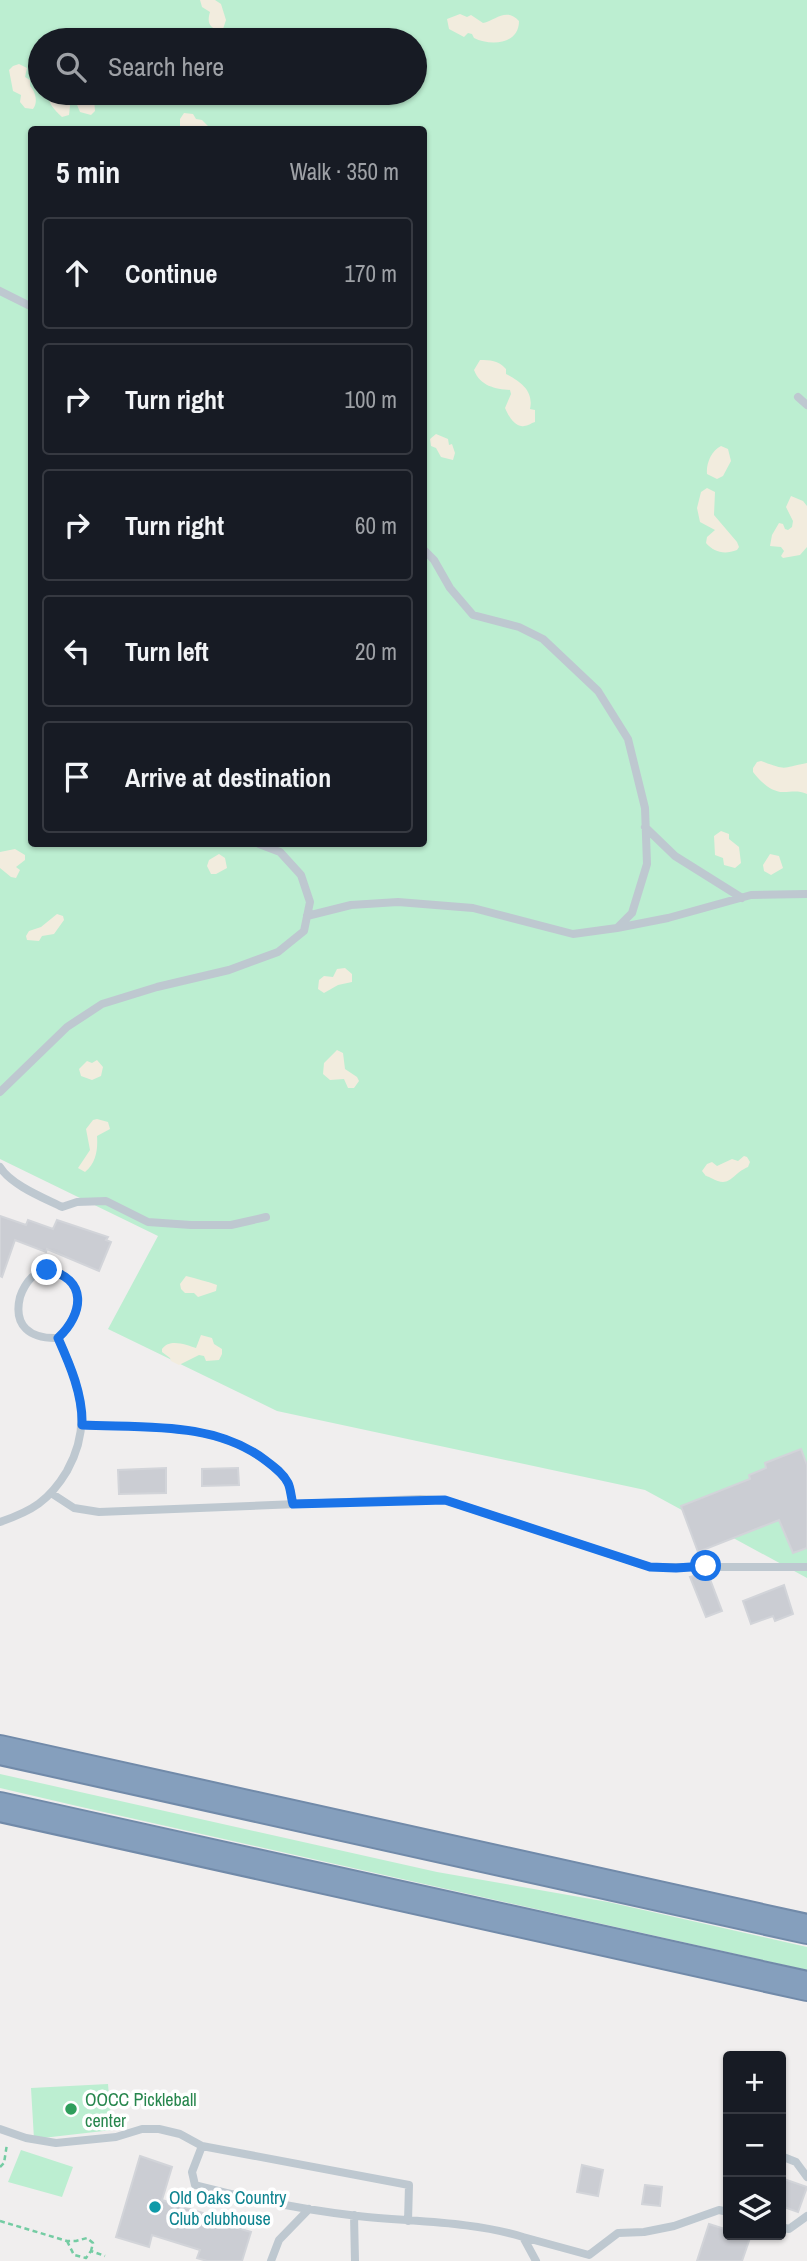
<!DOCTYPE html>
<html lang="en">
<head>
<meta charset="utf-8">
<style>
  body { margin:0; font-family:"Archivo Narrow",sans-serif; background:#242831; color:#f1f3f6 }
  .controls { position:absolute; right:21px; bottom:21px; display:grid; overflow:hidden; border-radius:7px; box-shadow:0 2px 5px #0004 }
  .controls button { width:63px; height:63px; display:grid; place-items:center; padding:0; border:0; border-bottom:2px solid #363941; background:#171b24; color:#f1f3f6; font:35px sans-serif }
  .stop { position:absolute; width:21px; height:21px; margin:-16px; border:5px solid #1a73e8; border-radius:50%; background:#fff }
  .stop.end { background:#1a73e8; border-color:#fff; box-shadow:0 2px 7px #0008 }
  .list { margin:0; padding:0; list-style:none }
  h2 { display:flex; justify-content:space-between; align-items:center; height:91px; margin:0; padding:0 28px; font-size:30px }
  h2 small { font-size:23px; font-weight:400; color:#9ea1a6 }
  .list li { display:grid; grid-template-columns:46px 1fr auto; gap:21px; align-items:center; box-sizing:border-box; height:112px; margin:0 14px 14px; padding:0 14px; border:2px solid #363941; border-radius:7px }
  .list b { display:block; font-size:26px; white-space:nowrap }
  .list em { font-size:23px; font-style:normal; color:#9ea1a6 }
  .icon { flex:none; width:38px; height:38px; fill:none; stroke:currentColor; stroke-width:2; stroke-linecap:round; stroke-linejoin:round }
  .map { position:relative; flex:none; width:807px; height:2261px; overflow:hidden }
  .search { position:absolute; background:#171b24; box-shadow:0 2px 5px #0004; left:28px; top:28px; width:399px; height:77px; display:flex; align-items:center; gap:18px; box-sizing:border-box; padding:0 24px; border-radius:38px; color:#9ea1a6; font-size:26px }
  .panel { position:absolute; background:#171b24; box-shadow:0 2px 5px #0004; left:28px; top:126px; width:399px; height:721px; border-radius:7px }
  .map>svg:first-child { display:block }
  .green { fill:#bceed1; fill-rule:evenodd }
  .sand { fill:#f2ecde }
  .building { fill:#cbcdd3; stroke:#d2d4d9; stroke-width:2 }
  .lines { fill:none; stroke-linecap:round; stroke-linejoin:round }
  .motorway-casing { stroke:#718aa9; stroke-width:32 }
  .path { stroke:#74cca3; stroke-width:2.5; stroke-dasharray:5 3.5; stroke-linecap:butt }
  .service { stroke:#bec8d0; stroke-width:8 }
  .motorway { stroke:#859fbd; stroke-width:28 }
  .route { stroke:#1a73e8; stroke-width:9 }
  .leisure-dot { fill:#2e9e5b; stroke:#fff; stroke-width:2.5 }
  .culture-dot { fill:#0f9aa8; stroke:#fff; stroke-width:2.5 }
  .labels { text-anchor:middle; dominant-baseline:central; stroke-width:7; stroke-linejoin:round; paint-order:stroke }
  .leisure-label { font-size:18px; fill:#27864d; stroke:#fff; text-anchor:start }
  .culture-label { font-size:18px; fill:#0d838f; stroke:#fff; text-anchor:start }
</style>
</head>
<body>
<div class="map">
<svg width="807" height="2261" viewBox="0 0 807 2261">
  <rect width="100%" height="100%" fill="#f0eeee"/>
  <path class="green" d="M0 0H807V1578L645 1490 277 1411 108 1329 158 1236 0 1159ZM40 40H415V93H40ZM32 130H424V844H32Z
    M0 1774 437 1872 608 1902 807 1947V1970L77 1806 0 1788Z
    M108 2084 112 2130 34 2139 31 2088Z
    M21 2150 73 2167 62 2197 8 2182Z"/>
  <path class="sand" d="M200 0H215L221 4 226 20 223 29 218 30C209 27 207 22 210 12L202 7Z
    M460 14 467 17 471 15 483 23C496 20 506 7 519 21 519 45 490 46 474 38L472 34 468 33 464 37 449 29 447 19Z
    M19 64 27 68 25 77 30 80V86C36 92 38 103 33 109L25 108 20 102 21 95 13 91 9 70 13 66Z
    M48 93 66 94 70 106 69 115 62 117C53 108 49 105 48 93Z
    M72 93H87L94 99 95 111 91 115 80 112Z
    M184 113 193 114 196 119 202 120 211 129H180V119Z
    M480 360C490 360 498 360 506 369V374C521 382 534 391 530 409L535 410V422C531 423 528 426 524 426 515 428 508 415 505 408L511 394 510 390C495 389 480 386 474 370Z
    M436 434 448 439 449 445 452 444 455 453 453 460 441 457 436 448 431 446 430 439Z
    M721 446 728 449 731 461 723 476 717 479 707 474C706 464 711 451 721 446Z
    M707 488 715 492 714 515 737 542 739 547 737 550C724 555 714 552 706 543L707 537 715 530 700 522 697 508 701 492Z
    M791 496 803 501 807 506V547L800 555 783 558 781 556 784 551 781 547 770 546 772 535 779 523 783 524 785 529 788 530 792 527 793 521 786 507Z
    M761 761C788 771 781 768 807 763V794C798 790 792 792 783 792 771 792 760 781 753 772V768L757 762Z
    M721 831 729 834V839L739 847 741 863 735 868 724 865 723 858 715 855 714 836Z
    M15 849 25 855V860L16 867 20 870 16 878 11 877 0 868V852Z
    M219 854 225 858 227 868 216 874H211L207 866 209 860Z
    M770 854 779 856 783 868 771 875 764 871 763 865Z
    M57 914 63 916 64 920 54 934 42 936 39 941 27 940 26 936 29 931 41 927Z
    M345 968 352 974V982L338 985 324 993 318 989 319 980 324 976 333 977 337 969Z
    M337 1050 343 1053 345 1069 357 1077 359 1081 354 1088H348L344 1079 330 1080 323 1074 324 1063Z
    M97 1060 103 1067 101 1076 92 1080 81 1076 79 1069 87 1061 92 1063Z
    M97 1119 108 1122 110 1129 97 1136C98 1150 96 1163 85 1172L78 1168 90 1150 86 1129 93 1120Z
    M744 1156 747 1157 750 1162 748 1167C731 1174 731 1189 711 1178 703 1174 708 1178 702 1171L707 1164 712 1162 717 1166 732 1159 738 1161Z
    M186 1276C197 1279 206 1281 217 1285L216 1291 198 1297 194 1293H185L181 1289 180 1284Z
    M201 1335 212 1338 214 1344 222 1349V1354L219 1360 206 1361 204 1356 199 1355 179 1365 171 1361 170 1358 162 1352V1349C170 1338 186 1345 196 1348Z"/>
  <path class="building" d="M0 1216 26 1225 28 1220 53 1229 57 1220 108 1237 106 1240 111 1242 99 1271 47 1249 46 1252 15 1240 2 1277 0 1276Z
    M801 1449 807 1465V1548L793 1553 779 1520 698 1552 681 1506 750 1479 749 1475 766 1468 765 1463Z
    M166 1468V1493L119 1494 118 1470Z
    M238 1468 239 1485 202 1486V1469Z
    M701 1574H708L722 1611 706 1617 690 1577Z
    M784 1585 793 1614 775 1621 773 1616 751 1624 743 1601Z
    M140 2156 172 2167 162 2200 212 2216 211 2220 251 2232 242 2261H207L197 2258 200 2250 152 2235 149 2247 116 2237Z
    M582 2165 603 2170 598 2196 577 2192Z
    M781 2178 807 2187 798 2212 781 2206Z
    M645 2185 662 2187 660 2206 642 2204Z
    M709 2224 728 2230V2235H751L742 2261H697Z"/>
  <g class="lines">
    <g class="motorway-casing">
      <path id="motorway" d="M0 1750 807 1929
        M0 1807 807 1986"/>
    </g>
    <path class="path" d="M0 2167 4 2163 7 2144
      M0 2221 67 2241H76L87 2238 93 2243 91 2251
      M67 2241 74 2255 86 2258 91 2251 105 2256"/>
    <path class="service" d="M0 291 32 307
      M798 397 807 405
      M645 827 675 856 742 898
      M307 916 351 905 398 902 473 908 573 934 617 928 632 913 647 864 645 808 628 739 598 691 543 639 519 627 473 615 450 588 434 560 424 550
      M617 928 668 918 751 895 807 894
      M0 1092 67 1027 102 1004 157 987 229 970 278 952 304 931 310 902 301 875 280 852 259 844
      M0 1167C11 1185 44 1198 62 1207L77 1202 106 1201 148 1222 191 1225H231L266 1217
      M47 1270C88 1278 84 1313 58 1338 30 1339 13 1326 20 1297 22 1291 27 1282 32 1277 35 1274 42 1272 47 1270Z
      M82 1425C142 1428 214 1421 265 1460 273 1466 283 1473 288 1483 291 1489 291 1498 293 1504
      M51 1493 74 1508 99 1512 420 1499 445 1500 650 1567H807
      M0 1522C32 1511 49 1501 67 1471 94 1423 79 1385 58 1338
      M0 2129 26 2138 56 2143 116 2137 142 2129H159L180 2134 202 2146
      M781 2156 796 2162 807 2177
      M354 2215 355 2261
      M408 2221 409 2185 202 2146 192 2172 195 2185C249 2199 303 2210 358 2216 412 2222 471 2221 523 2237L536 2261
      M781 2227 789 2229 807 2216
      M523 2237 589 2255 618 2233 644 2232 674 2226 719 2210 728 2212
      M271 2261 279 2240 309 2209"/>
    <use href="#motorway" class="motorway"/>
  </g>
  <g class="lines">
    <path class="route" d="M47 1270C88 1278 84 1314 58 1338 70 1365 83 1395 82 1425 143 1428 214 1421 265 1460 273 1466 283 1473 288 1483 291 1489 291 1498 293 1504L445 1500 650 1567 676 1568 706 1566"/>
  </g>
  <circle class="leisure-dot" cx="71" cy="2109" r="7"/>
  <circle class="culture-dot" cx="155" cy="2207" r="7"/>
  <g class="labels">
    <g class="leisure-label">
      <text x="85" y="2099">OOCC Pickleball<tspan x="85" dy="21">center</tspan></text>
    </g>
    <g class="culture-label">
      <text x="169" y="2197">Old Oaks Country<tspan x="169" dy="21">Club clubhouse</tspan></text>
    </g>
  </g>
</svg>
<div class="controls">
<button>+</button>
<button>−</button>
<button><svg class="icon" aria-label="layers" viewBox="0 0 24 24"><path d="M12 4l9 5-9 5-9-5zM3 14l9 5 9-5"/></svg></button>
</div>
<div class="stop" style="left:706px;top:1566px"></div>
<div class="stop end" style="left:47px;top:1270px"></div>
<div class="search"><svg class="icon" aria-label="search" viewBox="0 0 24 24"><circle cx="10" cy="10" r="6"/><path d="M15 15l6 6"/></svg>Search here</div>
<section class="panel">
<h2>5 min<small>Walk · 350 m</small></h2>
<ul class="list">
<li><svg class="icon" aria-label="ahead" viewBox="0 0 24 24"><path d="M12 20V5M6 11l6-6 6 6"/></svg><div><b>Continue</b></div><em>170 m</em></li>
<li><svg class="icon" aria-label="right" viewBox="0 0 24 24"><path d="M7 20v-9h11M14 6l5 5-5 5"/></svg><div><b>Turn right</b></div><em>100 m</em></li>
<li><svg class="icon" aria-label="right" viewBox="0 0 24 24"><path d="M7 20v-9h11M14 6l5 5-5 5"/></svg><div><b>Turn right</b></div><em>60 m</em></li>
<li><svg class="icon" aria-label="left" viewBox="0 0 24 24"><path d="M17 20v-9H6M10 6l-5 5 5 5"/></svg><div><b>Turn left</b></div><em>20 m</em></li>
<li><svg class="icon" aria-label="arrive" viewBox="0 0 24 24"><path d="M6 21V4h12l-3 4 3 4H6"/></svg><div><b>Arrive at destination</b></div></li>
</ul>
</section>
</div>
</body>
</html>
